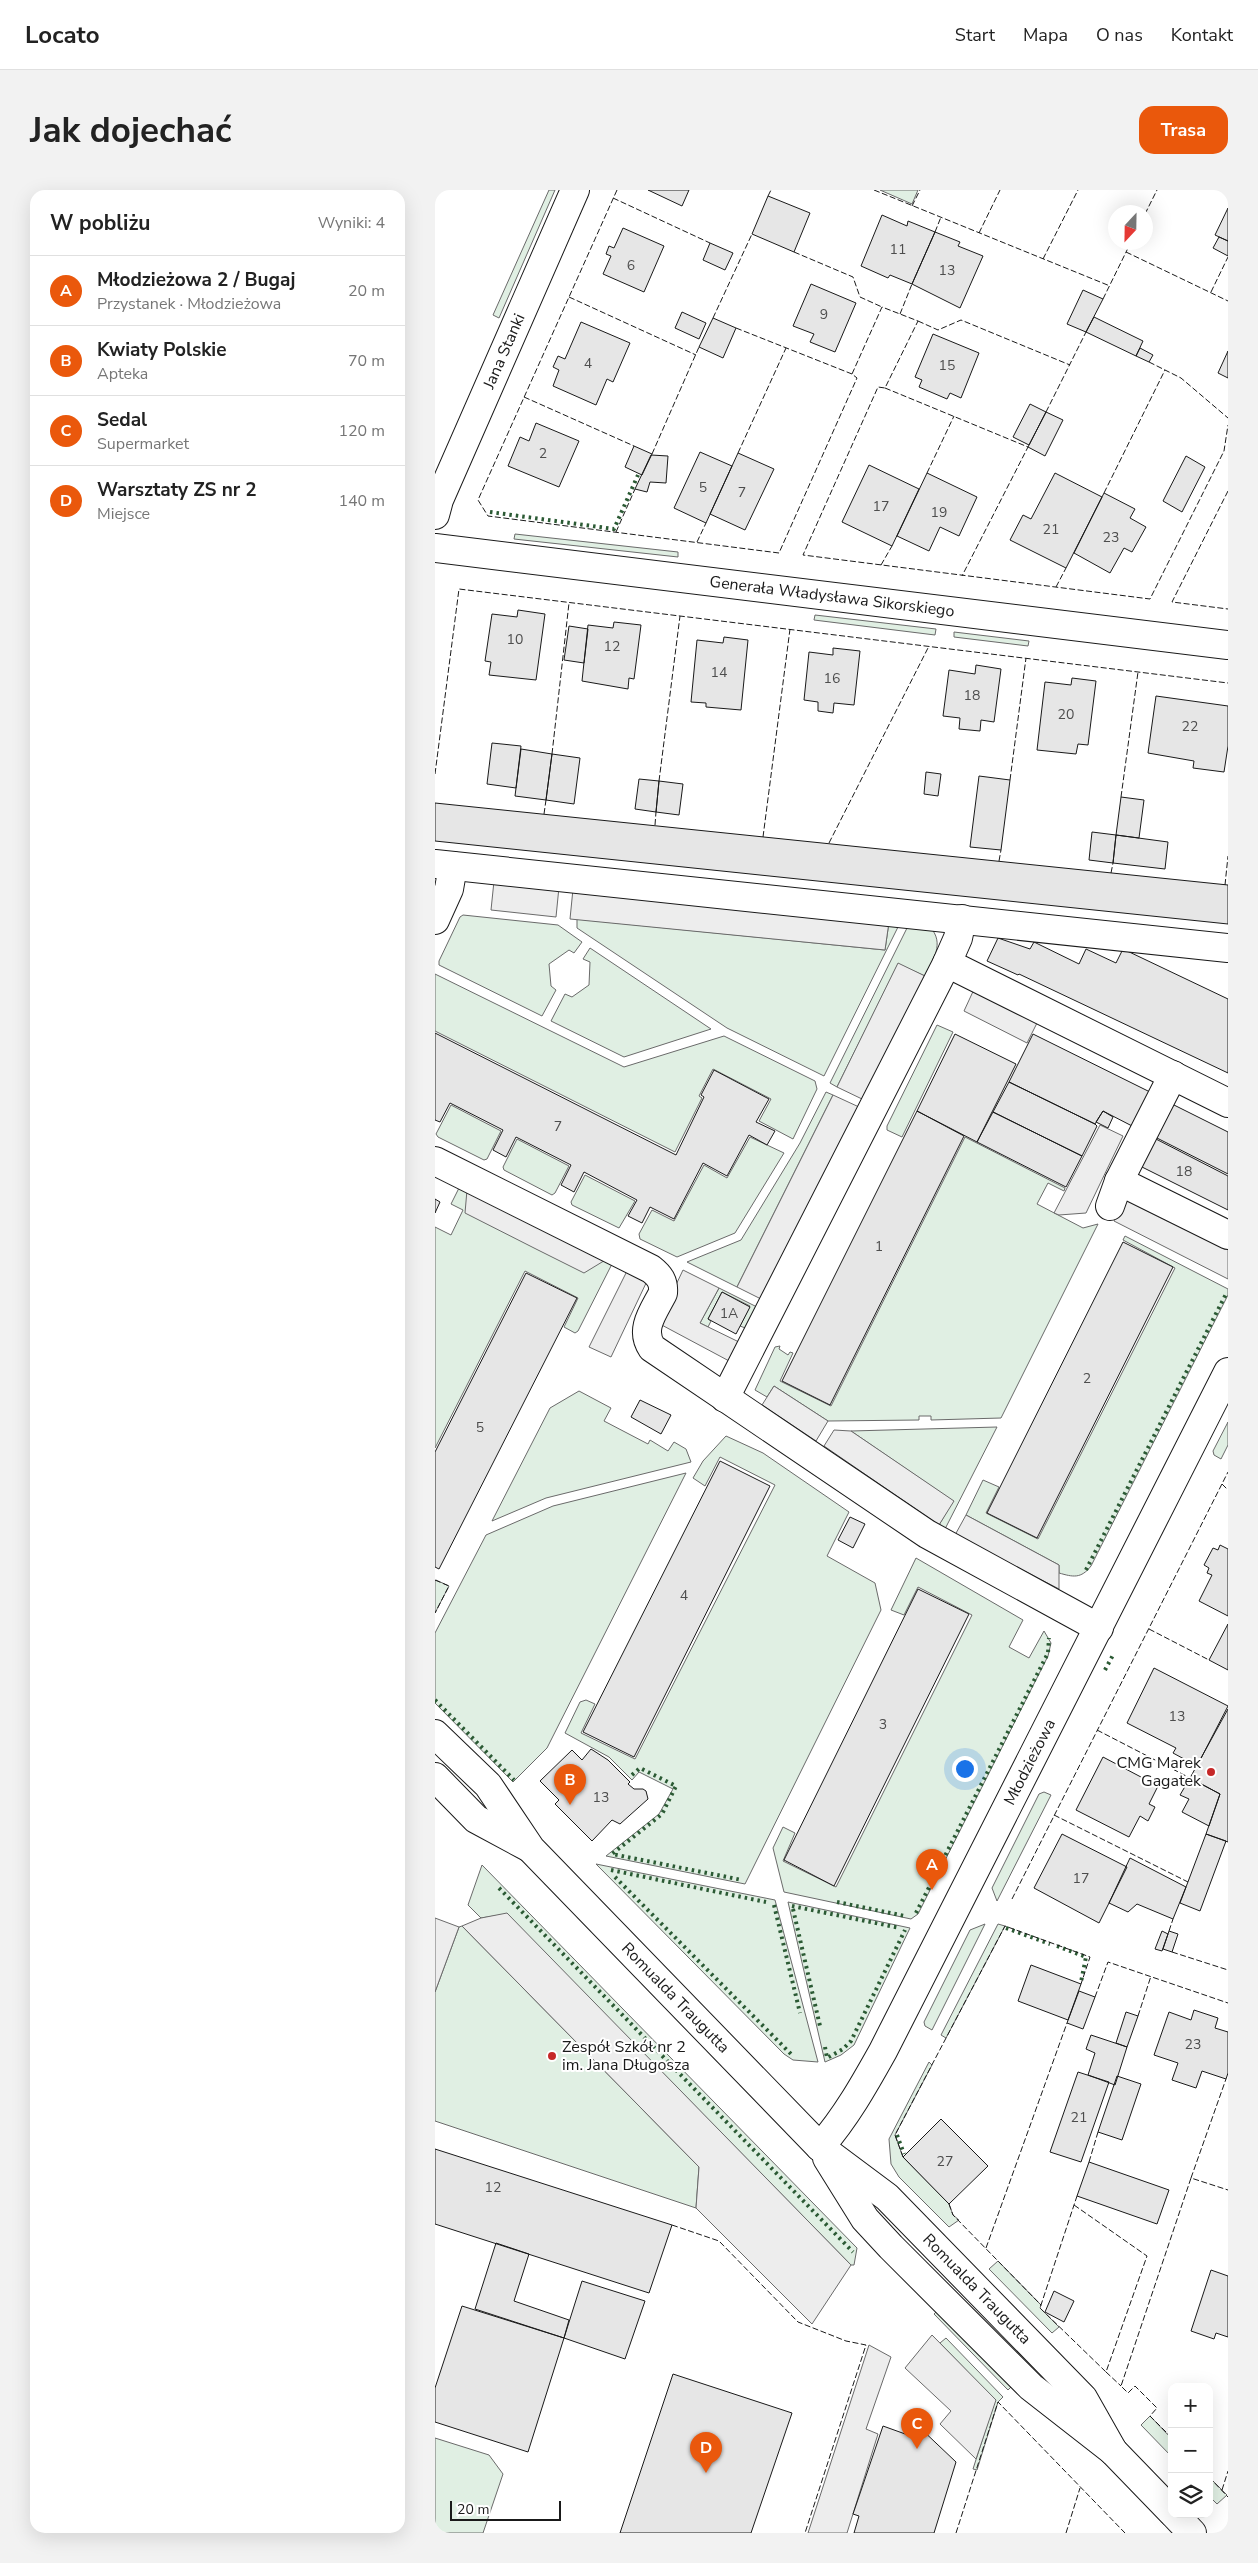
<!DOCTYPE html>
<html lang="pl">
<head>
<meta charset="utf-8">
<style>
  body { margin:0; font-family:"Nunito Sans",sans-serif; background:#f2f2f2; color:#222 }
  .controls { position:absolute; right:15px; bottom:15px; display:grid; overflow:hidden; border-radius:10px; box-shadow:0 5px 20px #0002 }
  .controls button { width:45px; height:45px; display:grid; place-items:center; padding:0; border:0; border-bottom:1px solid #e0e0e0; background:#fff; color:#222; font:25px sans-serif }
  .compass { position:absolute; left:673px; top:15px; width:45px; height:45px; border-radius:50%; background:#fff; box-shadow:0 5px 20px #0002; rotate:202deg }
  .scale { position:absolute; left:15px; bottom:12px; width:111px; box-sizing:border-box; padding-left:5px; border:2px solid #1a1a1a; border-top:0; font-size:14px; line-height:18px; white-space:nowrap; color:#1a1a1a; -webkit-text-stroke:4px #fff; paint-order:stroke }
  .you { position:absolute; left:529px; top:1578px; width:18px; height:18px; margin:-12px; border:4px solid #fff; border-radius:50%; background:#1a73e8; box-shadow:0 0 0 8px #1a73e833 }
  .badge { display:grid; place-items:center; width:32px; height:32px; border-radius:50%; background:#ea580c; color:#fff; font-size:16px; font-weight:700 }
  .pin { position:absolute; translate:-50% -41px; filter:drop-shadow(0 1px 2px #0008) }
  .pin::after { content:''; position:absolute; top:26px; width:18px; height:15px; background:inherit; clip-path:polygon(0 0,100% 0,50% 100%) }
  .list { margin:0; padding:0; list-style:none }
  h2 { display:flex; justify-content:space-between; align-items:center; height:65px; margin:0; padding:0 20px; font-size:21px }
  h2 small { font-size:16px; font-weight:400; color:#767676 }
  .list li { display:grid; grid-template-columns:32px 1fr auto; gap:15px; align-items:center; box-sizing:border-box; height:70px; padding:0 20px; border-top:1px solid #e0e0e0 }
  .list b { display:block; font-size:19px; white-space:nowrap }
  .list p { margin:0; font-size:16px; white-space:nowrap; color:#767676 }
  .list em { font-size:16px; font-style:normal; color:#767676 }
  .icon { flex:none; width:28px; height:28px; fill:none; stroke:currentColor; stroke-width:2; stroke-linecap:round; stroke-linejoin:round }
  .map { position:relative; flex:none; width:793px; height:2343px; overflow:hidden; border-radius:15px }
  header { display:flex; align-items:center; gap:30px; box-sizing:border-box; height:70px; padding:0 25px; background:#fff; border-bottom:1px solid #e0e0e0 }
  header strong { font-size:24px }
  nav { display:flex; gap:28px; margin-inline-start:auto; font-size:18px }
  .intro { display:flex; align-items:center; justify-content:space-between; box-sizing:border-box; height:120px; padding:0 30px }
  h1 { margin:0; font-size:35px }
  .button { padding:12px 22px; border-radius:15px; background:#ea580c; color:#fff; font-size:18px; font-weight:700 }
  main { display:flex; gap:30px; padding:0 30px }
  aside { flex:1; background:#fff; border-radius:15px; box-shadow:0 5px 20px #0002 }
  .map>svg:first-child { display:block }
  .green { fill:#e0efe3; stroke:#6a6a6a }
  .parking { fill:#ededed; stroke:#6a6a6a }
  .building { fill:#e6e6e6; stroke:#1a1a1a }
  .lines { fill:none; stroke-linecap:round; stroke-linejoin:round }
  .street-casing { stroke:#1a1a1a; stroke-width:30 }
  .secondary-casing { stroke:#1a1a1a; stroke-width:30 }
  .street { stroke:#fff; stroke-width:28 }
  .secondary { stroke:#fff; stroke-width:28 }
  .hedge { stroke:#2b5a34; stroke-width:4; stroke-dasharray:2.5 4; stroke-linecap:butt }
  .fence { stroke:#1a1a1a; stroke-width:1; stroke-dasharray:6 2.5; stroke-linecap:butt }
  .poi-dot { fill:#c62828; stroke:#fff; stroke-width:2 }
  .labels { text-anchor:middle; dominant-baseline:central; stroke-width:4; stroke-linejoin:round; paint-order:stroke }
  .number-label { font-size:14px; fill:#4d4d4d }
  .street-label { font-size:16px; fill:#1a1a1a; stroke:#fff }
  .poi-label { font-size:16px; fill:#1a1a1a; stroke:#fff; text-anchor:end }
</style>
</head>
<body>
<header>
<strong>Locato</strong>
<nav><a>Start</a><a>Mapa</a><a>O nas</a><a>Kontakt</a></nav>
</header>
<div class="intro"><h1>Jak dojechać</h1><a class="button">Trasa</a></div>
<main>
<aside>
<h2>W pobliżu<small>Wyniki: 4</small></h2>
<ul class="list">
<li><span class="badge">A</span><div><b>Młodzieżowa 2 / Bugaj</b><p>Przystanek · Młodzieżowa</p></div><em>20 m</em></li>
<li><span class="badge">B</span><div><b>Kwiaty Polskie</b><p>Apteka</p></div><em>70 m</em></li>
<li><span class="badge">C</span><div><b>Sedal</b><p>Supermarket</p></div><em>120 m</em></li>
<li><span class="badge">D</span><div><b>Warsztaty ZS nr 2</b><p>Miejsce</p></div><em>140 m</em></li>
</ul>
</aside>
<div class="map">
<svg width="793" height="2343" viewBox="0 0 793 2343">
  <rect width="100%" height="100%" fill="#fff"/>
  <path class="green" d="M114 0H120L64 128 58 125Z
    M445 0H483L477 14Z
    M80 344 243 362V367L79 349Z
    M380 425 501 439 500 445 379 430Z
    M519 442 594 451 593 456 519 447Z
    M28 725 123 735 147 752 139 763 134 760 114 774 116 796 121 800 107 826 4 775V771L25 727Z
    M142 729 450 760 454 732 465 733 389 886 292 838 142 738Z
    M474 734 495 737C510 753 498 770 490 786L463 774 402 897 395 893Z
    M155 758 276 839 189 867 116 831 130 804 137 807 154 795 155 772 148 769Z
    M0 784 189 877 289 846 380 891 382 899 358 949 324 931 336 909 278 879 264 906 267 908 240 962 0 841Z
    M502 835 518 842 467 947 452 940V936Z
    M391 902 398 905 302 1097 252 1072 306 1050 365 953Z
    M16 915 66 941 52 969 49 970 3 947 1 944Z
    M315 947 349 963 300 1043 242 1067 205 1049 204 1044 217 1020 239 1031 269 975 292 988Z
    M530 947 630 998 629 1001 613 993 602 1014 648 1038 663 1034 566 1228 496 1230V1226H484V1230L393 1231 339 1196 332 1207 320 1200 340 1157 345 1156 344 1159 353 1165 355 1162 358 1163 345 1191 396 1216Z
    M82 949 134 976 120 1003 117 1005 69 980 68 977Z
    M150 985 200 1011 184 1038 137 1015 136 1012Z
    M25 996 178 1072 143 1141 140 1143 129 1137 143 1108 90 1081 0 1258V1037L16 1045 28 1020 16 1014Z
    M690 1046 793 1099V1105L656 1376C646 1389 638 1387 624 1383V1375L531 1325 548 1290 564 1297 551 1323 603 1349 740 1078 688 1050Z
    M284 1098 324 1118 313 1139 305 1136 315 1116 287 1102 273 1129 276 1131 273 1137 265 1133Z
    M144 1201 176 1218 169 1231 213 1254 215 1250 233 1261 239 1252 251 1259 256 1272 111 1308 57 1331 115 1218Z
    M793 1232V1255L786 1269 779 1265 778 1261Z
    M562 1237 510 1339 504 1335 518 1311 416 1241Z
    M291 1246 328 1263 414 1322 392 1366 440 1393 446 1420 310 1694 171 1666 224 1624 238 1599 204 1582 197 1590 174 1567 130 1543 145 1512 151 1510 160 1514 146 1543 200 1569 340 1295 285 1267 270 1296 258 1288 268 1271Z
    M251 1283 112 1558 78 1592 0 1513V1443L51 1345 118 1316Z
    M481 1368 588 1430 574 1457 594 1468 609 1441 616 1453 613 1466 483 1724 476 1729 349 1702 338 1658 348 1637 360 1643 348 1671 401 1697 537 1425 483 1397 469 1425 456 1420Z
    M1 1390 14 1396 0 1423V1391Z
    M609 1602 616 1605 562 1711 557 1698 604 1604Z
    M161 1674 340 1710 383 1872 358 1870 349 1864Z
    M47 1675 422 2058 419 2075H416L72 1724 46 1728 33 1715Z
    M353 1712 475 1738 419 1855 406 1865 390 1872Z
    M550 1734 497 1840 490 1836 489 1832 535 1740Z
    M563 1734 570 1736 511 1848 506 1845Z
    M27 1736 264 1977 261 2018 0 1931V1802L24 1737Z
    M494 1872 497 1875 460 1945 468 1967 514 2014 518 2025 524 2030 514 2037 464 1987 456 1974 454 1949Z
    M563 2071 606 2115 605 2118 624 2137 617 2143 554 2079Z
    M503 2120 578 2195 573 2200 499 2124Z
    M511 2148 568 2207 563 2212 542 2280 538 2279 560 2210 505 2153Z
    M715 2226 737 2249V2267L706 2235Z
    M0 2248 54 2265 68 2284 48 2343H0Z
    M774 2287 792 2305 782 2314 774 2306Z"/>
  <path class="parking" d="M59 691 124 697 121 727 56 720Z
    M138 699 454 732 450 760 135 729Z
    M463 773 490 786 427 909 402 897Z
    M541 795 605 827 592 853 529 821Z
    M398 905 424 917 328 1110 302 1097Z
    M665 935 688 946 651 1023 624 1025 619 1023Z
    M32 1000 172 1069 149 1083 101 1059 30 1023Z
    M691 1006 793 1056V1089L679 1031Z
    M193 1079 213 1089 176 1167 154 1157Z
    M248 1080 284 1098 265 1133 306 1153 296 1172 223 1133Z
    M339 1196 393 1231 381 1251 327 1215Z
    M399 1240 416 1241 519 1311 504 1335 389 1256Z
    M531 1325 624 1375V1399L520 1345Z
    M72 1723 416 2075 377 2134 261 2018 264 1977 27 1736 46 1728Z
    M0 1728 24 1737 0 1802Z
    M497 2145 561 2210 541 2269 505 2234 516 2221 470 2178Z
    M434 2155 456 2167 431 2239 443 2244 412 2343H373Z"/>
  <path class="building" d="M213 0H254L247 16Z
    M333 6 375 23 359 62 317 44Z
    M793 18V51L780 45Z
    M447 25 472 36 473 31 500 42 477 94 455 85 453 88 426 76Z
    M188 38 229 56 209 102 168 84 176 66 171 64 174 56 179 58Z
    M500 42 525 52 523 56 548 66 525 118 477 94Z
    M784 47 793 51V66L778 58Z
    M275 53 298 63 290 80 268 70Z
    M376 94 421 113 400 162 375 152 379 144 358 136Z
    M648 100 668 109 651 142 632 134Z
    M247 122 271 133 264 149 240 138Z
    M659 127 708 151 701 166 651 142Z
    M278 128 301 138 288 168 264 157Z
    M146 132 195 153 178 192 172 189 161 215 118 196 124 180 118 177 123 166 130 169Z
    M498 144 544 163 526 208 515 203 512 209 484 197 487 190 480 187Z
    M705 158 718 165 714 172 701 166Z
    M793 161V188L783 183Z
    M595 214 611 222 594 255 578 247Z
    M611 222 628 230 610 266 593 257Z
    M101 233 144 251 124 297 73 276 85 247 94 251Z
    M199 256 217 264 207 285 190 277Z
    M265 262 297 276 271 333 239 318Z
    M303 263 339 279 310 340 275 324Z
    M216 265 233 266 231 293 215 292 212 302 200 299Z
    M751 266 770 277 747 322 728 311Z
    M434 275 484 299 457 356 407 332Z
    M492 283 542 307 524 346 505 337 494 361 462 346Z
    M620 283 667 307 631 378 575 350 588 325 596 329Z
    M669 303 700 319 695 328 711 337 697 362 689 358 675 383 639 363Z
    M83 420 110 424 101 490 54 485 56 472 50 471 57 424 82 427Z
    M179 432 206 435 199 489 194 488 193 499 147 491 153 435 178 438Z
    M134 436 153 439 149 473 129 470Z
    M289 447 313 450 306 520 271 517V513L256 512 262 450 288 453Z
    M398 458 425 461 419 515 399 513 398 523 383 521V512L369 510 374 462 398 465Z
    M541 475 566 479 559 532 546 530 545 541 524 539 525 528 508 526 514 480 540 484Z
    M637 488 661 491 653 555 643 554 641 564 602 560 610 492 636 495Z
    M721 506 793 516V556L789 582 758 578 759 571 713 563Z
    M57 553 86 556 81 598 52 594Z
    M86 559 117 564 111 610 80 606Z
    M117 564 145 568 139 614 111 610Z
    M491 582 506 584 503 606 489 604Z
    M544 586 575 590 566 660 535 657Z
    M204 589 224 591 221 622 200 619Z
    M224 591 248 594 244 625 221 622Z
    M686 607 709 610 704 648 681 645Z
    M0 613 793 695V734L0 651Z
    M657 642 681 645 678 673 654 670Z
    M681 645 733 652 730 679 678 673Z
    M563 748 595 759 599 752 644 774 651 759 681 773 688 759 793 809V883L584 784 583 785 552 771Z
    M0 843 241 965 269 907 266 905 279 880 334 909 321 932 340 941 332 955 314 945 292 986 268 973 239 1029 215 1017 207 1033 193 1026 202 1010 149 982 139 1002 126 995 136 975 81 947 71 967 58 960 68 940 15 913 5 932 0 930Z
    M520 844 581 874 542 952 482 921Z
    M598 844 717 903 699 937 668 921 660 934 574 892Z
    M574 892 660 934 662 936 647 966 558 922Z
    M735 913 793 942V984L718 946Z
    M482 921 529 946 395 1215 347 1191Z
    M668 921 678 927 673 938 661 932Z
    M558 922 647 966 631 997 542 952Z
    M719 948 793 986V1020L705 976Z
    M0 1009 5 1012 0 1023Z
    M688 1052 738 1077 602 1348 552 1323Z
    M91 1083 142 1108 4 1379 0 1377V1262Z
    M287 1102 315 1117 301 1144 273 1129Z
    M205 1210 236 1225 226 1244 196 1227Z
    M285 1271 335 1296 199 1567 148 1542Z
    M415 1327 430 1334 418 1358 403 1350Z
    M785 1355 793 1359V1426L764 1411 777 1385 772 1383 774 1378 769 1375 778 1358 783 1360Z
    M483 1399 534 1424 399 1696 349 1670Z
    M793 1434V1480L774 1470Z
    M719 1478 793 1516 762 1576 738 1563 741 1558 692 1533Z
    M793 1519V1652L771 1644 785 1604 755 1588Z
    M156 1559 173 1570 195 1592 193 1594 199 1599H208L211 1601 213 1609 185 1634 177 1630 157 1651 120 1614 124 1610 105 1591 137 1560 147 1570Z
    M668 1567 723 1596 714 1614 720 1617 713 1631 705 1626 694 1647 641 1620Z
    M755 1588 785 1604 774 1636 747 1622 754 1609 745 1605Z
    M627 1644 692 1677 664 1733 599 1698Z
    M771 1644 791 1651 765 1721 745 1713Z
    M695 1668 751 1697 738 1729 702 1714 693 1722 674 1713Z
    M727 1741 733 1744 727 1761 720 1759Z
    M734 1741 743 1744 737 1762 728 1759Z
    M596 1775 646 1794 633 1830 583 1811Z
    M644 1801 660 1807 648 1839 632 1833Z
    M759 1820 783 1828 780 1838 793 1842V1883L791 1889 767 1881 761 1898 737 1890 743 1873 719 1865 734 1822 756 1830Z
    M691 1822 703 1826 692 1857 681 1853Z
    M656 1845 692 1857 680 1895 653 1885 660 1863 651 1859Z
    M643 1882 674 1892 646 1972 615 1962Z
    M682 1886 706 1894 687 1950 663 1942Z
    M506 1929 553 1976 514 2014 468 1967Z
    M0 1959 237 2035 214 2103 0 2034Z
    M654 1972 734 2000 722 2034 642 2006Z
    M61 2053 94 2064 79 2111 134 2130 129 2148 40 2119Z
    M776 2080 793 2086V2147L781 2143 779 2149 756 2141Z
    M147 2091 210 2111 190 2169 129 2148Z
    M619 2101 639 2111 629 2132 610 2122Z
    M27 2116 129 2148 93 2262 0 2232V2198Z
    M238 2184 357 2223 316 2343H185Z
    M482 2235 521 2272 499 2343H419L424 2326 418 2324 448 2236 473 2245Z"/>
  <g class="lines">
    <g class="street-casing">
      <g id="street">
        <path id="s1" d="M0 325 4 310 140 0"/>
        <path id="s2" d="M0 358 793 455"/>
        <path d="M0 674 793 758"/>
        <path d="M0 730 14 699 18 676"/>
        <path d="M512 773 793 913"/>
        <path d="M0 971 216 1079C225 1086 229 1092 228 1103 219 1121 204 1139 217 1158L492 1344 664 1438"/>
        <path d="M684 991 793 1045"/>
        <path d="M675 1016 684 991 738 885"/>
        <path d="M290 1208 512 773 523 748 527 729"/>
        <path id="s3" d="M385 1957C411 1927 429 1895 448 1861L793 1182"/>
      </g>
    </g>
    <g class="secondary-casing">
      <g id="secondary">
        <path id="s4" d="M0 1544 53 1595 96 1659 385 1957 452 2007 648 2208 678 2261"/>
        <path d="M0 1587 41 1629 93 1657"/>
        <path d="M392 1968 430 2029 456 2057 596 2197 678 2261 737 2322"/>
        <path d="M739 2324 757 2343"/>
      </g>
    </g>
    <use href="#street" class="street"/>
    <use href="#secondary" class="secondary"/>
    <path class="hedge" d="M55 322 179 339 203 285
      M651 1380 792 1102
      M670 1480 678 1465
      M0 1510 79 1590
      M197 1585 205 1578 241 1596 227 1624 177 1664 307 1690
      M176 1680 331 1712
      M180 1687 356 1864
      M64 1698 418 2062
      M402 1712 470 1726
      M339 1715 365 1823
      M357 1716 465 1738
      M358 1719 385 1836
      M481 1723 613 1463 614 1448
      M571 1738 615 1754
      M622 1756 651 1767 646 1792
      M390 1857 392 1868 408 1859 416 1851 470 1740
      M462 1945 469 1964"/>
    <path class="fence" d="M182 0 43 310 53 326 344 363 422 188 417 184 447 117 483 131 450 198 443 197 368 365 715 409 789 261 793 235
      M439 0 675 96
      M333 6 336 0
      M178 8 275 53
      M477 16 485 0
      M710 24 722 0
      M500 42 506 27
      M544 43 565 0
      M359 62 418 87 425 107 447 117
      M691 62 793 111
      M608 69 643 0
      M776 102 793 67
      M134 107 261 165
      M668 109 696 52
      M465 124 477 94
      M278 128 317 44
      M483 131 503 140 526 130 635 175
      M301 138 417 184
      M714 172 746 188 793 228
      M450 198 593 257 527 386
      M89 207 199 256
      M611 222 651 142
      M303 263 351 158
      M217 264 264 157
      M492 283 519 226
      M793 301 737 412 793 419
      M669 303 730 180
      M181 342 200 299
      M262 352 271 333
      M446 375 457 356
      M621 397 631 378
      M117 564 134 413
      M0 584 24 399 793 493
      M575 590 591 468
      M224 591 245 426
      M686 607 703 482
      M109 624 111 610
      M220 635 221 622
      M328 647 355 439
      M394 653 494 456
      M564 671 566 660
      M676 683 678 673
      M790 695 793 666
      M787 1294 793 1300
      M0 1390 14 1396 0 1423
      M714 1439 774 1470
      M662 1540 755 1588
      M619 1625 753 1692
      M577 1709 793 1282
      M734 1741 738 1729
      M737 1762 793 1780
      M660 1807 673 1772 793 1813
      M703 1826 716 1786
      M468 1967 460 1945 570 1736 655 1767 646 1794
      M654 1972 663 1942
      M756 1988 791 1889
      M514 2014 518 2025 606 2115
      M639 2015 712 2066 671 2182 605 2118 639 2015 642 2006
      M237 2035 284 2051 363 2132 411 2151 431 2155 370 2343
      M551 2058 632 1833
      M671 2182 686 2196
      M737 2248 715 2226 722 2218 700 2196 693 2203 686 2196 756 1988 793 2000
      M774 2287 793 2307
      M787 2300 793 2281
      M521 2343 563 2212 690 2343
      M631 2343 645 2298"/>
  </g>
  <g class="poi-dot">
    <circle cx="776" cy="1582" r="5"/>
    <circle cx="117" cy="1866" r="5"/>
  </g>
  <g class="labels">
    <g class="number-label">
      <text x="463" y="59">11</text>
      <text x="196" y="75">6</text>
      <text x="512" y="80">13</text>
      <text x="389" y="124">9</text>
      <text x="153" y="173">4</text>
      <text x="512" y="175">15</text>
      <text x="108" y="263">2</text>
      <text x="268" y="297">5</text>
      <text x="307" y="302">7</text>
      <text x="446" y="316">17</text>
      <text x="504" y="322">19</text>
      <text x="616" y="339">21</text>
      <text x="676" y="347">23</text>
      <text x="80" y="449">10</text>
      <text x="177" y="456">12</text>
      <text x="284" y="482">14</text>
      <text x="397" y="488">16</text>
      <text x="537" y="505">18</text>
      <text x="631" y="524">20</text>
      <text x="755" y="536">22</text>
      <text x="123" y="936">7</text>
      <text x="749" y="981">18</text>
      <text x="444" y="1056">1</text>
      <text x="294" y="1123">1A</text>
      <text x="652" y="1188">2</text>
      <text x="45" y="1237">5</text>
      <text x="249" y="1405">4</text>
      <text x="742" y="1526">13</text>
      <text x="448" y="1534">3</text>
      <text x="166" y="1607">13</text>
      <text x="646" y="1688">17</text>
      <text x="758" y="1854">23</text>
      <text x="644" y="1927">21</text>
      <text x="510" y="1971">27</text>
      <text x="58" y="1997">12</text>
    </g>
    <g class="street-label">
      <text stroke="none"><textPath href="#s1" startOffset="178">Jana Stanki</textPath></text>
      <text stroke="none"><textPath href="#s2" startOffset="400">Generała Władysława Sikorskiego</textPath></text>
      <text stroke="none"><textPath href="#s3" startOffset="439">Młodzieżowa</textPath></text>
      <text stroke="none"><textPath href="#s4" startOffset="358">Romualda Traugutta</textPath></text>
      <text stroke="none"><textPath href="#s4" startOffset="778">Romualda Traugutta</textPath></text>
    </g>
    <g class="poi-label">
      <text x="766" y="1573">CMG Marek<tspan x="766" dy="18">Gagatek</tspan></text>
      <text x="127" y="1857" text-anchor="start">Zespół Szkół nr 2<tspan x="127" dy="18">im. Jana Długosza</tspan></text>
    </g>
  </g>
</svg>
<div class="controls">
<button>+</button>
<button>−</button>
<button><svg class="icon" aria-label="layers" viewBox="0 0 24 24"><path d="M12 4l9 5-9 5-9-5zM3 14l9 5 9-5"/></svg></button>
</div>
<svg class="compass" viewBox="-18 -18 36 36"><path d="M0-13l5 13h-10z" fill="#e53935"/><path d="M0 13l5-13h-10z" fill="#767676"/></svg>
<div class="scale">20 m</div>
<div class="you"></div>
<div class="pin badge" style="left:497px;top:1700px">A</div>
<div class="pin badge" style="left:135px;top:1615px">B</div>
<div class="pin badge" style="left:482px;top:2259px">C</div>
<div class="pin badge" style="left:271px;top:2283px">D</div>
</div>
</main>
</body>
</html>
